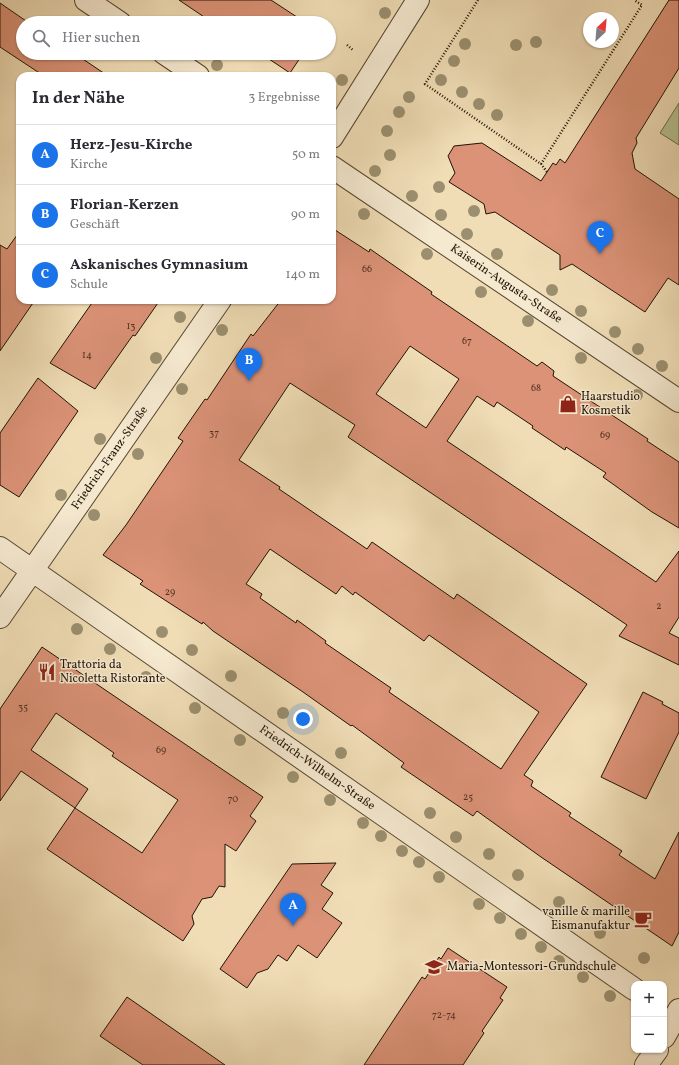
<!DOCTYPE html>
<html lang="de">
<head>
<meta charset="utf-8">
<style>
  body { margin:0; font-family:Vollkorn,serif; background:#f7f7f7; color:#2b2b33 }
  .controls { position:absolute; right:12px; bottom:12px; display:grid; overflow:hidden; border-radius:8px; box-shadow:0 1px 3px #0004 }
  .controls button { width:36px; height:36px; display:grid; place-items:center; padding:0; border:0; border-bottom:1px solid #e1e1e2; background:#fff; color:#2b2b33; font:20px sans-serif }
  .compass { position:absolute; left:583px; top:12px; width:36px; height:36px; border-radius:50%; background:#fff; box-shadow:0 1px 3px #0004; rotate:26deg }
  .you { position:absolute; left:303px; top:719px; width:14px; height:14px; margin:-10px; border:3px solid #fff; border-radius:50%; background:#1a73e8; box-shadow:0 0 0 6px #1a73e833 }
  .badge { display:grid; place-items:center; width:26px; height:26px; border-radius:50%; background:#1a73e8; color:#fff; font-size:13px; font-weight:700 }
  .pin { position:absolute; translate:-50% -33px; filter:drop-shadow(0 1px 2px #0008) }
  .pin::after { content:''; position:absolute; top:21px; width:14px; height:12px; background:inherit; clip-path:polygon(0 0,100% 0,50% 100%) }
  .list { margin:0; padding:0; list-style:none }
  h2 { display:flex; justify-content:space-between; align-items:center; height:52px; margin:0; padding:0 16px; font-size:17px }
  h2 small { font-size:13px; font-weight:400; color:#7c7c81 }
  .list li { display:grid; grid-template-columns:26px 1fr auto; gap:12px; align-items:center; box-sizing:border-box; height:60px; padding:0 16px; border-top:1px solid #e1e1e2 }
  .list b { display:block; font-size:15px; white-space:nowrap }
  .list p { margin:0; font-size:13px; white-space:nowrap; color:#7c7c81 }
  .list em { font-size:13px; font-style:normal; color:#7c7c81 }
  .icon { flex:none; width:22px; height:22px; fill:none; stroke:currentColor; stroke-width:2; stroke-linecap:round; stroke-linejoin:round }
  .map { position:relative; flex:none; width:679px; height:1065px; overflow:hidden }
  .search { position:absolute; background:#fff; box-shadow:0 1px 3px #0004; left:16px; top:16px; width:320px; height:44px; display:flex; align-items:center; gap:10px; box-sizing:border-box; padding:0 14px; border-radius:22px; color:#7c7c81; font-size:15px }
  .panel { position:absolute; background:#fff; box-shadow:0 1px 3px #0004; left:16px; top:72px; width:320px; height:232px; border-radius:12px }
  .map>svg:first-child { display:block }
  .green { fill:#b7c290; stroke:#6c6a4a }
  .building { fill:#db9277; stroke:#211304; fill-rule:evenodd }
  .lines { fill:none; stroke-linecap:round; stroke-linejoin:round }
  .minor-casing { stroke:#554630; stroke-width:24 }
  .path { stroke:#211304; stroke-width:2.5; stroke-dasharray:1 2; stroke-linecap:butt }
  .minor { stroke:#f5e9d0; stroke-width:22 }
  .tree { fill:#9b8f6f }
  .labels { text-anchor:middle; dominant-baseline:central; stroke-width:3; stroke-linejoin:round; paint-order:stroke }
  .number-label { font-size:10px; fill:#503321 }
  .street-label { font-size:12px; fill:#211304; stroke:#f5e9d0 }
  .poi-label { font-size:12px; fill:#211304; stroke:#f5e9d0; text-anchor:start }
</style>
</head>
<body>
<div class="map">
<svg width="679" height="1065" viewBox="0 0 679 1065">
  <rect width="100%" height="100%" fill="#f0ddb6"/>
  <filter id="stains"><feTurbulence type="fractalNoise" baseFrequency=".005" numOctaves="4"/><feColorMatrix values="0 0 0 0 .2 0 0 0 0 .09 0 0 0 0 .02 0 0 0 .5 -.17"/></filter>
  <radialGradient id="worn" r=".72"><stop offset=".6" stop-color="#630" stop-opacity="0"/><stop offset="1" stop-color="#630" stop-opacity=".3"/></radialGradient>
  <path class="green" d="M679 103V145L660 133Z"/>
  <path class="building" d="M179 0H271L306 23H213Z
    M669 0H679V68L636 138 637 143 632 153 635 169 679 199V285L668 278 645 312 572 264 560 270V255L495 212 486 214 484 204 449 182 455 173 448 156 454 146 482 143 541 181 553 163 556 165 560 159 565 163Z
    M0 3 29 23H23V53H74L108 76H44L0 47Z
    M260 53H309L306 57 300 58 290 73Z
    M332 228 369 252 370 249 432 292 431 294 537 366 542 362 554 371 553 376 648 439 647 441 679 462V528L652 512 603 477 606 473 566 447 565 450 532 428 533 426 497 402 494 407 477 396 447 441 656 582 679 551V617L669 633 679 638V665L619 636 627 625 348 437 355 425 290 383 239 460 280 487 279 489 367 549 372 542 454 599 457 594 587 684 524 775 533 781 531 786 571 813 569 816 622 851 619 855 655 879 679 832V932L672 946 541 857 477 811 473 816 401 767 404 763 352 725 351 726 303 692 213 631 203 622 202 624 140 584 143 581 103 555 126 525 183 441 178 438 205 399 207 400 251 334 253 336 281 300H332ZM410 346 459 379 426 428 376 394ZM270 549 336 594 342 586 353 595 355 592 424 641 429 635 539 712 501 769 389 692 391 688 325 643 326 641 297 620 296 623 260 598 262 594 246 584Z
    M20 231V300H35L0 351V245L7 249Z
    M94 300H160L135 336 133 335 95 389 50 363Z
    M38 378 78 411 19 497 0 485V433Z
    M42 647 263 797 250 816 256 821 236 851 225 844V887L219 886 212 897 202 899 192 916 194 924 183 941 47 849 75 808 21 771 0 801V709ZM56 713 114 753 112 756 178 800 142 853 75 808 88 789 31 750Z
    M643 692 663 702 662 704 679 713V732L646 799 601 777Z
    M336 863 321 885 333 893 322 909 342 923 317 958 298 945 287 961 278 955 268 969 257 973 247 988 220 969 292 864Z
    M448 948 507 987 500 998 503 1000 482 1031 484 1033 463 1065H364L422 977 425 979 439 957 441 959Z
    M127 997 225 1065H143L100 1036Z"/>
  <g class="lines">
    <g class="minor-casing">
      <path id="minor" d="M86 0 120 23
        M164 53 198 76
        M332 137 418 0
        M332 167 679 401
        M0 548 634 989
        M0 617 220 300
        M664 1037 679 1010
        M646 1065 657 1050"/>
    </g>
    <path class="path" d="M478 0 425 84 541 164 547 172
      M347 45 353 50
      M541 164 642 5 634 0"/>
    <use href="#minor" class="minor"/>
  </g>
  <g class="tree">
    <circle cx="385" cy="13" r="6"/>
    <circle cx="536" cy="42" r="6"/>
    <circle cx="465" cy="44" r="6"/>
    <circle cx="516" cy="45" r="6"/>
    <circle cx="454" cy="61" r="6"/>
    <circle cx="217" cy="65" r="6"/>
    <circle cx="342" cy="80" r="6"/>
    <circle cx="441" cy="80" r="6"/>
    <circle cx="462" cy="92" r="6"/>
    <circle cx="409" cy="97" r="6"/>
    <circle cx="479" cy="104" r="6"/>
    <circle cx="399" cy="112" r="6"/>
    <circle cx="497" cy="115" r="6"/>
    <circle cx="387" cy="131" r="6"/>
    <circle cx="390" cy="155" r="6"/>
    <circle cx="375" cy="171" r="6"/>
    <circle cx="439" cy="187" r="6"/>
    <circle cx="412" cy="196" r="6"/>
    <circle cx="474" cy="211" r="6"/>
    <circle cx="364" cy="214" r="6"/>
    <circle cx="441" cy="215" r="6"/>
    <circle cx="467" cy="234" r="6"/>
    <circle cx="427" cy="254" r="6"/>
    <circle cx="497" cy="254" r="6"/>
    <circle cx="552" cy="290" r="6"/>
    <circle cx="481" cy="292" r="6"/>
    <circle cx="581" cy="311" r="6"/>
    <circle cx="180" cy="317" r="6"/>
    <circle cx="528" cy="321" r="6"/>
    <circle cx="222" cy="330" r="6"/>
    <circle cx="615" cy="332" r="6"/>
    <circle cx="638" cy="349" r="6"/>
    <circle cx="156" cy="358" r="6"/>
    <circle cx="581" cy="358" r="6"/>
    <circle cx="662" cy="366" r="6"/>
    <circle cx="182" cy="389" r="6"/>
    <circle cx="637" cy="395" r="6"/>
    <circle cx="100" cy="439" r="6"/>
    <circle cx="138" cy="454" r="6"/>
    <circle cx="61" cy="495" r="6"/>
    <circle cx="94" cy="515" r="6"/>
    <circle cx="77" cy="629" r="6"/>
    <circle cx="162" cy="632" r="6"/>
    <circle cx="110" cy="649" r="6"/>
    <circle cx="192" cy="650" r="6"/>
    <circle cx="231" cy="676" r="6"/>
    <circle cx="146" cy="677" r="6"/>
    <circle cx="195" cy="708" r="6"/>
    <circle cx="283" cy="713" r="6"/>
    <circle cx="240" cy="740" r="6"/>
    <circle cx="341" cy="753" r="6"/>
    <circle cx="293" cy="777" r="6"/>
    <circle cx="330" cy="800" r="6"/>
    <circle cx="430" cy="813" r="6"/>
    <circle cx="363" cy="823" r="6"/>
    <circle cx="381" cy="836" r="6"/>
    <circle cx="456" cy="837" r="6"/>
    <circle cx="402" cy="851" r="6"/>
    <circle cx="489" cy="854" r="6"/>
    <circle cx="419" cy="862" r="6"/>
    <circle cx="518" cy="875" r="6"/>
    <circle cx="439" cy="877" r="6"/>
    <circle cx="559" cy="902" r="6"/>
    <circle cx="479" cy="904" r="6"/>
    <circle cx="500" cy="918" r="6"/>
    <circle cx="600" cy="933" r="6"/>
    <circle cx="521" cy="934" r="6"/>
    <circle cx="541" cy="947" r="6"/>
    <circle cx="644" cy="958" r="6"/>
    <circle cx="559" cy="961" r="6"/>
    <circle cx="583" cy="977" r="6"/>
    <circle cx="610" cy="996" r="6"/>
  </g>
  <defs>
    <g id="shop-bare" transform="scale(1.38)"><path d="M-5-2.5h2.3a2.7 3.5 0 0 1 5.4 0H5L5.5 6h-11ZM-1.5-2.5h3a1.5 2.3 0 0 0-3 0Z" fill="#8f2418" stroke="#f5e9d0" stroke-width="2.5" paint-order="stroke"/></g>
    <g id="restaurant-bare" transform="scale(1.38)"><path d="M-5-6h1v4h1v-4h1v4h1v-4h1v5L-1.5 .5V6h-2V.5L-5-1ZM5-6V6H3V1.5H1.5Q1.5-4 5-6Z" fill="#8f2418" stroke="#f5e9d0" stroke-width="2.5" paint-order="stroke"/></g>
    <g id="cafe-bare" transform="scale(1.38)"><path d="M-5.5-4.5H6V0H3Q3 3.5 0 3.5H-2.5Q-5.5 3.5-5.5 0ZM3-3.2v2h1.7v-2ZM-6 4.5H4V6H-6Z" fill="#8f2418" stroke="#f5e9d0" stroke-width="2.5" paint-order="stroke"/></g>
    <g id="school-bare" transform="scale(1.38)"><path d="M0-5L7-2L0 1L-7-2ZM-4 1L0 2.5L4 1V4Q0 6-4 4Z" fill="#8f2418" stroke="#f5e9d0" stroke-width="2.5" paint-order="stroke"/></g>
  </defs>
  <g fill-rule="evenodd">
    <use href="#shop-bare" x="568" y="404"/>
    <use href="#restaurant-bare" x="47" y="672"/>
    <use href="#cafe-bare" x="643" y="919"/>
    <use href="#school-bare" x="434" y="967"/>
  </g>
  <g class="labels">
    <g class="number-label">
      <text x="367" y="269">66</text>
      <text x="131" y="326">13</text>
      <text x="467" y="341">67</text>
      <text x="87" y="355">14</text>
      <text x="536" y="388">68</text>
      <text x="214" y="433">37</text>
      <text x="605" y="435">69</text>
      <text x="170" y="592">29</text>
      <text x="659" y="606">2</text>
      <text x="23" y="707">35</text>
      <text x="161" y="750">69</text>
      <text x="468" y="797">25</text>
      <text x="233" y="799">70</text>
      <text x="444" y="1015">72-74</text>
    </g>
    <g class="street-label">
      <text transform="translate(506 284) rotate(34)">Kaiserin-Augusta-Straße</text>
      <text transform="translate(110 458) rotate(-55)">Friedrich-Franz-Straße</text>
      <text transform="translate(317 768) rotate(35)">Friedrich-Wilhelm-Straße</text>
    </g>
    <g class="poi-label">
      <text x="581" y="397">Haarstudio<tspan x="581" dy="14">Kosmetik</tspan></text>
      <text x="60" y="665">Trattoria da<tspan x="60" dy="14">Nicoletta Ristorante</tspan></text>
      <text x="630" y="912" text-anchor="end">vanille &amp; marille<tspan x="630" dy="14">Eismanufaktur</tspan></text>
      <text x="447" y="967">Maria-Montessori-Grundschule</text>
    </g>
  </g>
  <rect width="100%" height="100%" filter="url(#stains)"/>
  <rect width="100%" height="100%" fill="url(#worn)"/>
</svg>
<div class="controls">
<button>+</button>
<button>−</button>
</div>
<svg class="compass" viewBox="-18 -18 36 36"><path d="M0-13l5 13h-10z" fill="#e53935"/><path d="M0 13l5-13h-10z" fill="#7c7c81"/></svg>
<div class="you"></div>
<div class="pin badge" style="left:293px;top:926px">A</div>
<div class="pin badge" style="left:249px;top:381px">B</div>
<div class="pin badge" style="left:600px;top:254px">C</div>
<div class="search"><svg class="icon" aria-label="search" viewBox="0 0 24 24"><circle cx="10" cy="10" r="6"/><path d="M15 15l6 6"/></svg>Hier suchen</div>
<section class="panel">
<h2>In der Nähe<small>3 Ergebnisse</small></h2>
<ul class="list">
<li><span class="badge">A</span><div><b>Herz-Jesu-Kirche</b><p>Kirche</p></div><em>50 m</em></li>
<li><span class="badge">B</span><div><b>Florian-Kerzen</b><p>Geschäft</p></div><em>90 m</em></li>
<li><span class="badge">C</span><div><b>Askanisches Gymnasium</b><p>Schule</p></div><em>140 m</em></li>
</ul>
</section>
</div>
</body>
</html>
